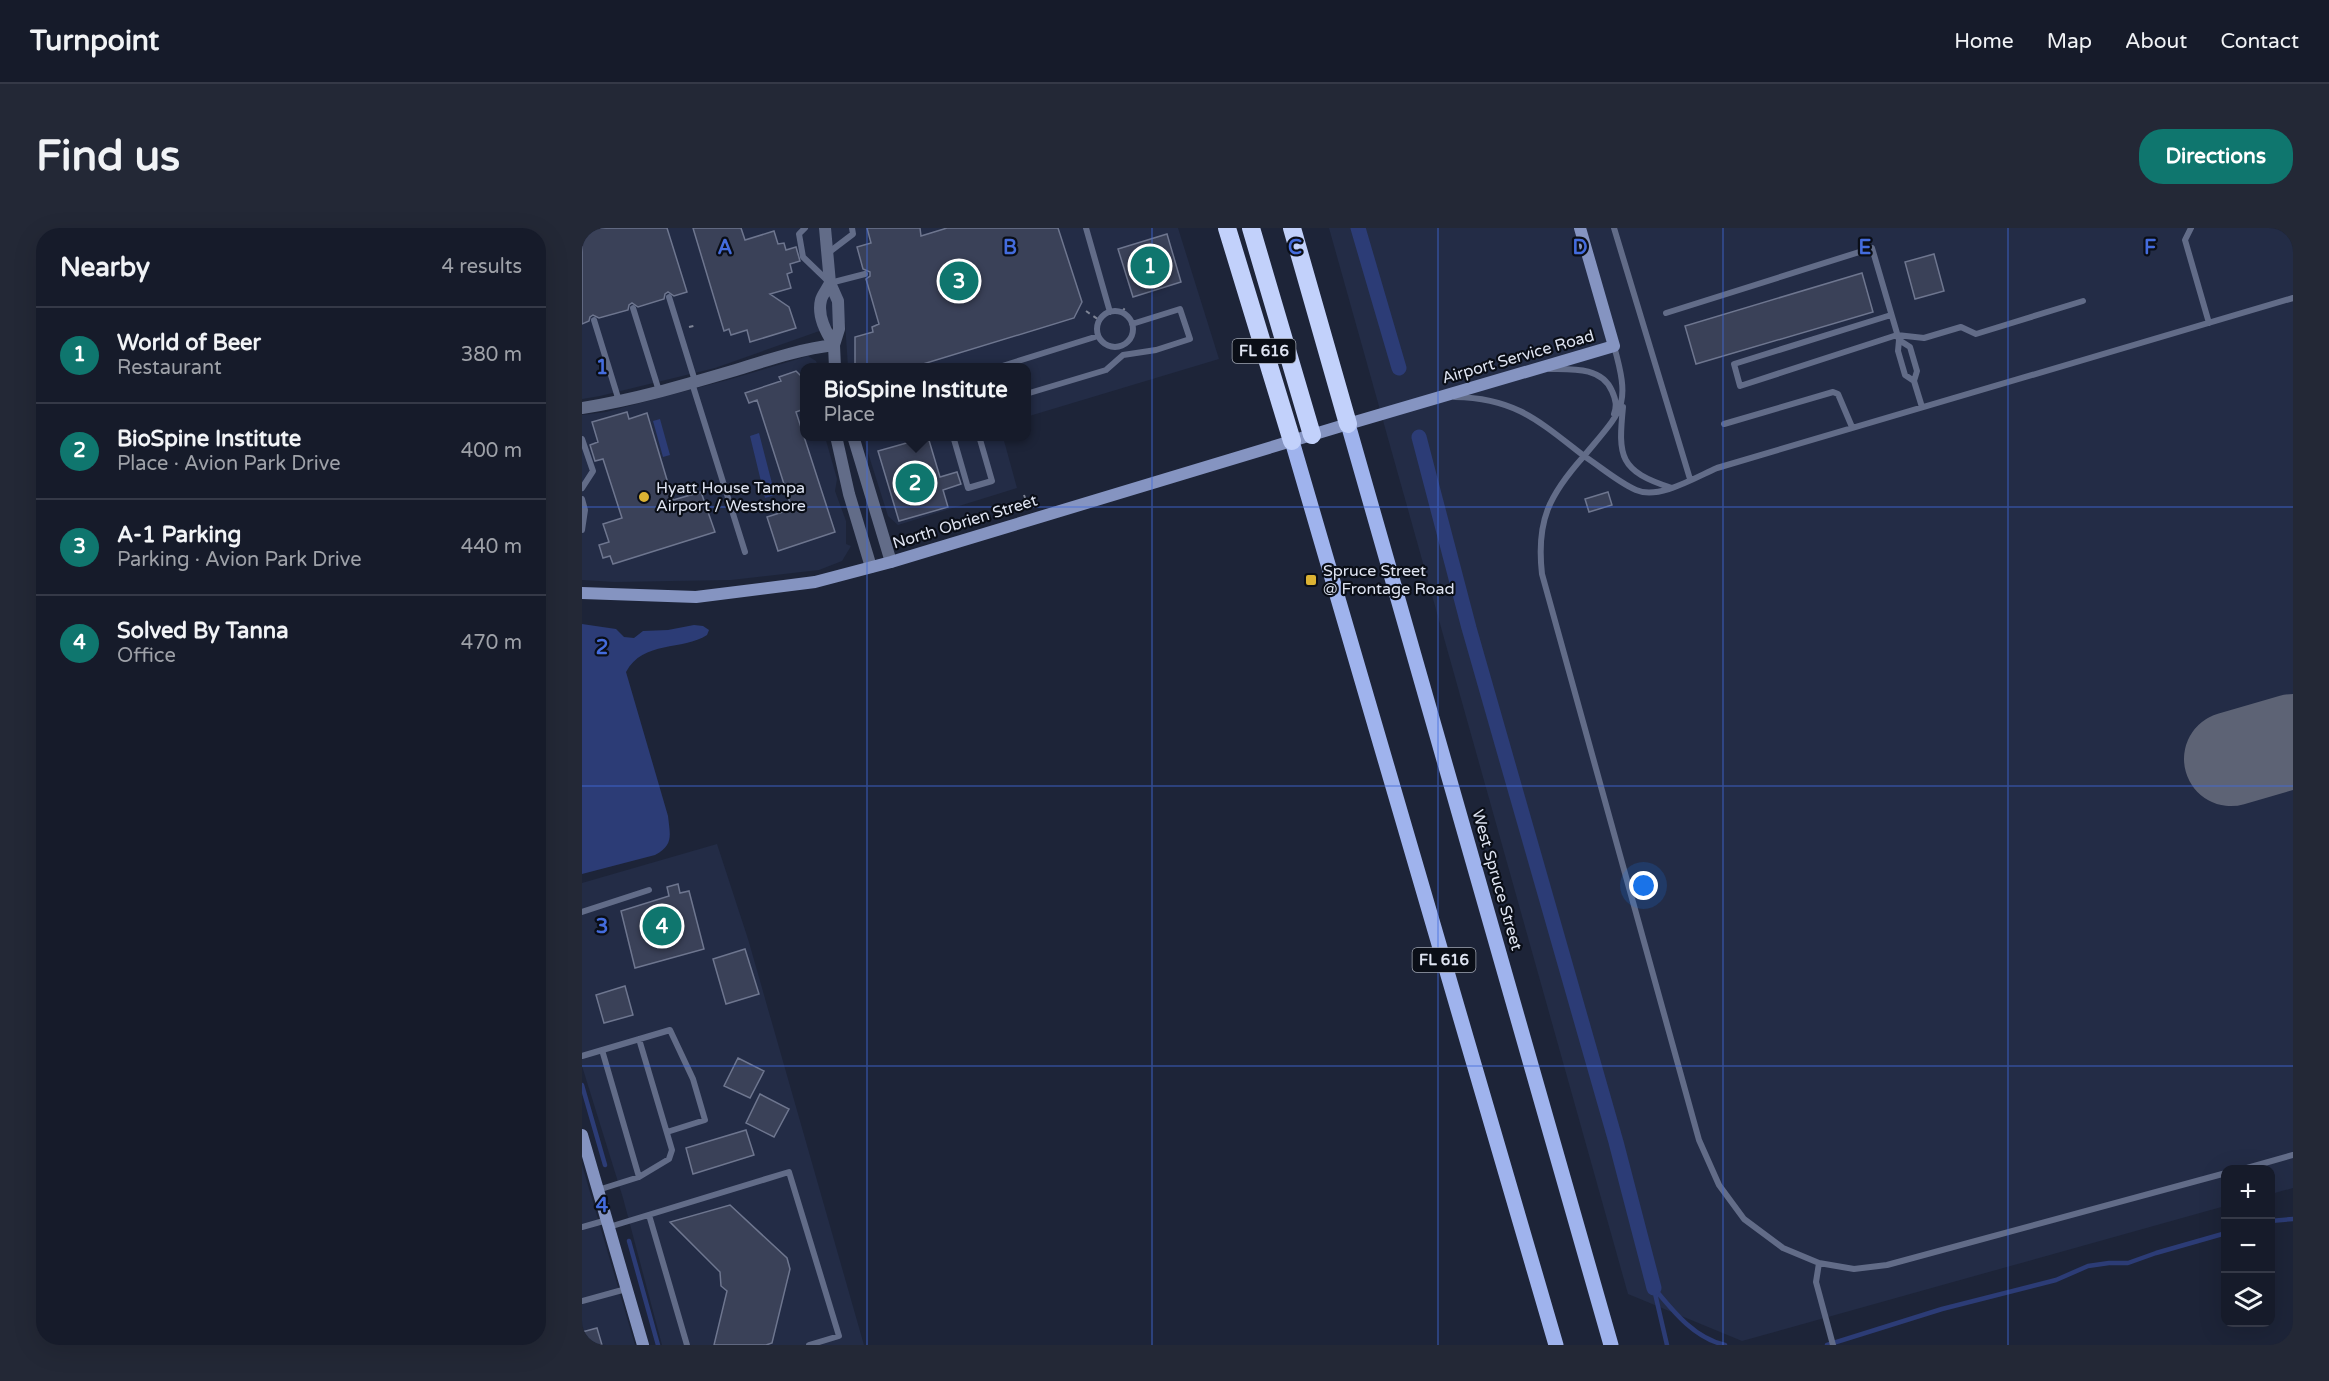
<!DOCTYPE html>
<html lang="en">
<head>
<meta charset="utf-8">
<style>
  body { margin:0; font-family:"Varela Round",sans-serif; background:#232836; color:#f1f3f6 }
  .controls { position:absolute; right:18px; bottom:18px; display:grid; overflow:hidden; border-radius:12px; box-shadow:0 6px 24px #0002 }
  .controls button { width:54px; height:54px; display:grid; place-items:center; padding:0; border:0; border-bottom:2px solid #353947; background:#161b2a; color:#f1f3f6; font:30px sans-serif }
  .you { position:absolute; left:1062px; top:658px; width:21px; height:21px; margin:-15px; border:4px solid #fff; border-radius:50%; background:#1a73e8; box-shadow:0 0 0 9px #1a73e833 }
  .badge { display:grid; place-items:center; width:39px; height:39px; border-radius:50%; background:#0f766e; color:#fff; font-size:20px; font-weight:700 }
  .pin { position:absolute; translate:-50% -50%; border:3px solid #fff; box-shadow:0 2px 6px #0006 }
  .popup { position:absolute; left:218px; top:135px; width:231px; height:78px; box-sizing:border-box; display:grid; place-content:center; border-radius:12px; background:#161b2a; filter:drop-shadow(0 2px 4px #0005); font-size:20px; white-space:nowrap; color:#9ea1a8 }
  .popup b { font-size:22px; color:#f1f3f6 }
  .popup::after { content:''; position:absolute; left:50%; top:100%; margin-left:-12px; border:12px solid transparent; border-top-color:#161b2a }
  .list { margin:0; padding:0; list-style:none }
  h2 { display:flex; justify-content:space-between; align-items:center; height:78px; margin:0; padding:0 24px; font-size:26px }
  h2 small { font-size:20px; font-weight:400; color:#9ea1a8 }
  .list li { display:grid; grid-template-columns:39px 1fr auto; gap:18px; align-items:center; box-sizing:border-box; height:96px; padding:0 24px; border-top:2px solid #353947 }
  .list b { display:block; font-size:22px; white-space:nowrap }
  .list p { margin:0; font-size:20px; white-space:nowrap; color:#9ea1a8 }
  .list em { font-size:20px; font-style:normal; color:#9ea1a8 }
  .icon { flex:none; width:33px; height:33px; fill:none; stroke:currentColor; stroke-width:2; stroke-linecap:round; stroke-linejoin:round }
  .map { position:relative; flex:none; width:1711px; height:1117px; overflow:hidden; border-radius:24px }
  header { display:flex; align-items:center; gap:36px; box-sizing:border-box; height:84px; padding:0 30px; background:#161b2a; border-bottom:2px solid #353947 }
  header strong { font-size:28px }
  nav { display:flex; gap:33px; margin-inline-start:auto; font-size:21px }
  .intro { display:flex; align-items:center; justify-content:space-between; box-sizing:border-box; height:144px; padding:0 36px }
  h1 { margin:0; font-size:42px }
  .button { padding:15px 27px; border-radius:24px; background:#0f766e; color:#fff; font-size:21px; font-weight:700 }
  main { display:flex; gap:36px; padding:0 36px }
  aside { flex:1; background:#161b2a; border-radius:24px; box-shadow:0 6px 24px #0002 }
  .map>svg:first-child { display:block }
  .built { fill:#232c46 }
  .water { fill:#2c3c76 }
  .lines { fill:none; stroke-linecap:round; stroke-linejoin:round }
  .stream { stroke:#2c3c76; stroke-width:4.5 }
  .canal { stroke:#2c3c76; stroke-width:15 }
  .runway { stroke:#5d6375; stroke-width:94 }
  .building { fill:#3a4158; stroke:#6e768f; stroke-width:1.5 }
  .path { stroke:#7e8495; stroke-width:2; stroke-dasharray:4.5 4.5; stroke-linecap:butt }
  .lane { stroke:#626c88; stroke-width:6 }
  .street { stroke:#626c88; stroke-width:12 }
  .secondary { stroke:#8594c1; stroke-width:12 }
  .primary { stroke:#9fb3ed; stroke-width:15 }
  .highway { stroke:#c2d1fb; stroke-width:18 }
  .grid { fill:none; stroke:#446cdd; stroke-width:1.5; stroke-opacity:0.55 }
  .poi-dot { fill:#dbb233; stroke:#0a0e17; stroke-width:2 }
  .labels { text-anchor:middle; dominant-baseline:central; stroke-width:4.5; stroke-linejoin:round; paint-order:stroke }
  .shield { fill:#0a0e17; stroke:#9fa4b0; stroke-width:1.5 }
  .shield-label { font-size:15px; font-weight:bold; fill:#dfe4f2 }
  .street-label { font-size:16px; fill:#dfe4f2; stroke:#0a0e17 }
  .poi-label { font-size:16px; fill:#dfe4f2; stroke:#0a0e17; text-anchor:start }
  .grid-label { font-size:20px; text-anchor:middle; font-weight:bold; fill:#446cdd; stroke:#0a0e17; stroke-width:4.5; stroke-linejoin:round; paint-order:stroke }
</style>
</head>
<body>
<header>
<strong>Turnpoint</strong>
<nav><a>Home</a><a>Map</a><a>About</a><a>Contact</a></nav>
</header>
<div class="intro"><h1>Find us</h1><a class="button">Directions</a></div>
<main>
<aside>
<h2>Nearby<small>4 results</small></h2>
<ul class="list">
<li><span class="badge">1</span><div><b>World of Beer</b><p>Restaurant</p></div><em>380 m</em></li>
<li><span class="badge">2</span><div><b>BioSpine Institute</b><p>Place · Avion Park Drive</p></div><em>400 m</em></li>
<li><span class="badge">3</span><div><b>A-1 Parking</b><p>Parking · Avion Park Drive</p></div><em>440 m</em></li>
<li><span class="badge">4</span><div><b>Solved By Tanna</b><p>Office</p></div><em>470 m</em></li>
</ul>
</aside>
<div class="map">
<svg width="1711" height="1117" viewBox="0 0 1711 1117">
  <rect width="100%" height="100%" fill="#1d2438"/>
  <path class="built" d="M0 0H596L637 131 444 189V140L266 139 263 94 133 140 18 168 0 171Z
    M747 0H1711V960L1689 966 1688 942H1644L1643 978 1160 1113 1046 1066Z
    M226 128 234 133 236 139 222 140V208L243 209 255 251 253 263 264 293V316L269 318 260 333 237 342 149 352 33 354 0 352V187L24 184 149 151Z
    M281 209H421L435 260 316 297 306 288Z
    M135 616 166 711 282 1117H80L41 970 0 838V655Z
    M0 937 23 1015 53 1117H0Z"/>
  <path class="water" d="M78 191 88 227 81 229 71 193Z
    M177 205 193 267 183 270 168 208Z
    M0 396 34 401 42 409 52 410 61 403 86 402 112 397 121 398 127 402 125 407C101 423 61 412 44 444L86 588C88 607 92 617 73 627L0 646Z"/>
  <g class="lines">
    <path class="stream" d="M0 857 23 937
      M1688 993 1711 991
      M47 1013 76 1117
      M1072 1060C1091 1083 1112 1110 1143 1117
      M1072 1061 1085 1117
      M1245 1117 1360 1081 1474 1052 1506 1038 1527 1035H1546L1574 1025 1644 1005"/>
    <path class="canal" d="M776 0 817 140
      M837 209 887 400 1034 914 1072 1060"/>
    <path class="runway" d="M1649 531 1711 513"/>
  </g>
  <path class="building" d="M0 0H85L105 64 92 68 86 64 83 66 82 71 56 79 50 75 47 77 46 82 17 90 11 87 8 89 7 93 0 96Z
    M111 0H159L163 12 192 3 196 16 202 15 204 22 214 19 218 33 208 36 210 44 205 46 209 60 188 66 207 79 214 100 168 114 165 102 149 107 147 101 142 103Z
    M285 0H338L339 8 365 0H476L500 74 492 90 328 140H273V109L291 104 290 99 297 96 284 51 288 48V44L281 41 275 19 289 15Z
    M585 6 599 54 551 69 536 21Z
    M1352 26 1362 63 1333 71 1323 34Z
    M1280 45 1291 84 1114 136 1103 98Z
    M214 143 222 151V181L214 184 253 304 196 323 185 289 210 281 175 172 167 175 163 165 199 153 197 149Z
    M45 184 47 191 65 185 91 272 119 264 133 304 31 336 28 328 21 330 17 317 27 314 21 296 40 290 21 231 13 233 8 217 16 214 10 194Z
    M346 209 358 249 375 244 379 256 361 262 366 279 317 293 296 223Z
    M1026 264 1030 277 1007 284 1003 271Z
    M96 656 98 665 107 663 122 721 53 740 39 683 87 668 85 659Z
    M163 721 177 766 144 776 131 731Z
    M43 758 51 787 22 795 14 767Z
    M156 830 182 843 168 870 142 858Z
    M178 866 207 881 192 909 164 895Z
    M164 902 172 927 111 946 104 920Z
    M148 977 205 1030 208 1041 190 1115 184 1117H132L145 1063 139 1058 138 1044 88 994Z
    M15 1100 20 1117H0V1104Z"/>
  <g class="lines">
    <path class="path" d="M504 83 517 92
      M540 84 545 77
      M107 99 115 97
      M442 267 446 278"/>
    <path class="lane" d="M223 0 217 6 221 29 248 55 283 46
      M504 0 528 84
      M1032 0 1108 251
      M1609 0 1603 12 1627 95
      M246 25 271 6 270 0
      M87 69 113 153
      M51 80 77 163
      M515 101a18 18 0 1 1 36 0a18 18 0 1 1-36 0Z
      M1084 85 1290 20 1317 112
      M1309 87 1152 136 1158 158 1315 107 1342 110 1379 99 1394 106 1501 73
      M12 92 37 173
      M1032 118C1049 179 1041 181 1002 228 1019 239 1036 254 1054 262 1077 272 1114 249 1135 240L1711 70
      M414 140 516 108
      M968 141C991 141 1020 139 1030 163 1034 172 1035 178 1032 186
      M1332 153 1323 147 1316 123 1317 112 1328 119 1335 143 1332 153 1340 179
      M110 155 163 324
      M444 166 524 142 541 127 574 122 608 111 598 81 550 96
      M873 169C933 170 957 193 1002 228 967 267 954 293 960 346L1117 912 1137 957 1162 991 1201 1020 1237 1035 1272 1041 1305 1037 1644 945
      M1041 179C1036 229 1037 243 1090 260
      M1142 196 1251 164 1256 166 1270 199
      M300 208H301
      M371 208 386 260 410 253 397 208
      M0 211 11 243 0 260
      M0 271 3 282 0 302
      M0 684 67 662
      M20 822 57 949
      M0 828 88 802 111 851 123 892 85 904
      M1658 942 1711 927
      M16 962 57 949 87 931 90 922 57 811
      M67 987 105 1117
      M0 999 25 992
      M27 999 207 944 257 1108 227 1117
      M1237 1035 1234 1054 1251 1117
      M0 1073 44 1061"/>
    <path class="street" d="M243 0 248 55 256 73 257 101 252 117 253 140
      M248 55C246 60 240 67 239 72 235 88 244 104 252 117
      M0 180C53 172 106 156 157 141 189 131 219 121 252 117
      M254 208 267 266 289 339
      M271 208 309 334"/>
    <path class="secondary" d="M0 365 114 369 233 354 309 334 766 196 1032 118 998 0
      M0 907 61 1117"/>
    <path class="primary" d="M766 196 1029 1117
      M710 213 974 1117"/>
    <path class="highway" d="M645 0 710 213
      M669 0 730 207
      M710 0 766 196"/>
  </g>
  <path class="grid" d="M285 0V1117M570 0V1117M856 0V1117M1141 0V1117M1426 0V1117M0 279H1711M0 558H1711M0 838H1711"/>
  <g class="poi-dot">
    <circle cx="62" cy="269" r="6"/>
    <rect x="723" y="346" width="12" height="12" rx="3"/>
  </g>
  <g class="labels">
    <g class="shield">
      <rect x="650.5" y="111" width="63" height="24" rx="4.5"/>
      <rect x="830.5" y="720" width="63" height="24" rx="4.5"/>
    </g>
    <g class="shield-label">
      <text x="682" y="123">FL 616</text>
      <text x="862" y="732">FL 616</text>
    </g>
    <g class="street-label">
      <text transform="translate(936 129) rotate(-16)">Airport Service Road</text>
      <text transform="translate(383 294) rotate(-17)">North Obrien Street</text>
      <text transform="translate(915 652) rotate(74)">West Spruce Street</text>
    </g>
    <g class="poi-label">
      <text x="74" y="260">Hyatt House Tampa<tspan x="74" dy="18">Airport / Westshore</tspan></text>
      <text x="741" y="343">Spruce Street<tspan x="741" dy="18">@ Frontage Road</tspan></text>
    </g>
  </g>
  <g class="grid-label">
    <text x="143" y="26">A</text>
    <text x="428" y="26">B</text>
    <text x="713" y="26">C</text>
    <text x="998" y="26">D</text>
    <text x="1283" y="26">E</text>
    <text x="1568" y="26">F</text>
    <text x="20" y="146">1</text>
    <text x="20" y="426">2</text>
    <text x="20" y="705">3</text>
    <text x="20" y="984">4</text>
  </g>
</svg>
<div class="controls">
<button>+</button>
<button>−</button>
<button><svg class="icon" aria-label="layers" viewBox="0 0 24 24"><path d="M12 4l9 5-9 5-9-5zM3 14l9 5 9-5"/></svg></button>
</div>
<div class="you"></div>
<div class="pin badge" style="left:568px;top:38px">1</div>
<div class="pin badge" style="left:333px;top:255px">2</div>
<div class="popup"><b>BioSpine Institute</b>Place</div>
<div class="pin badge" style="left:377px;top:53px">3</div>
<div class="pin badge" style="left:80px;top:698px">4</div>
</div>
</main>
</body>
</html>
